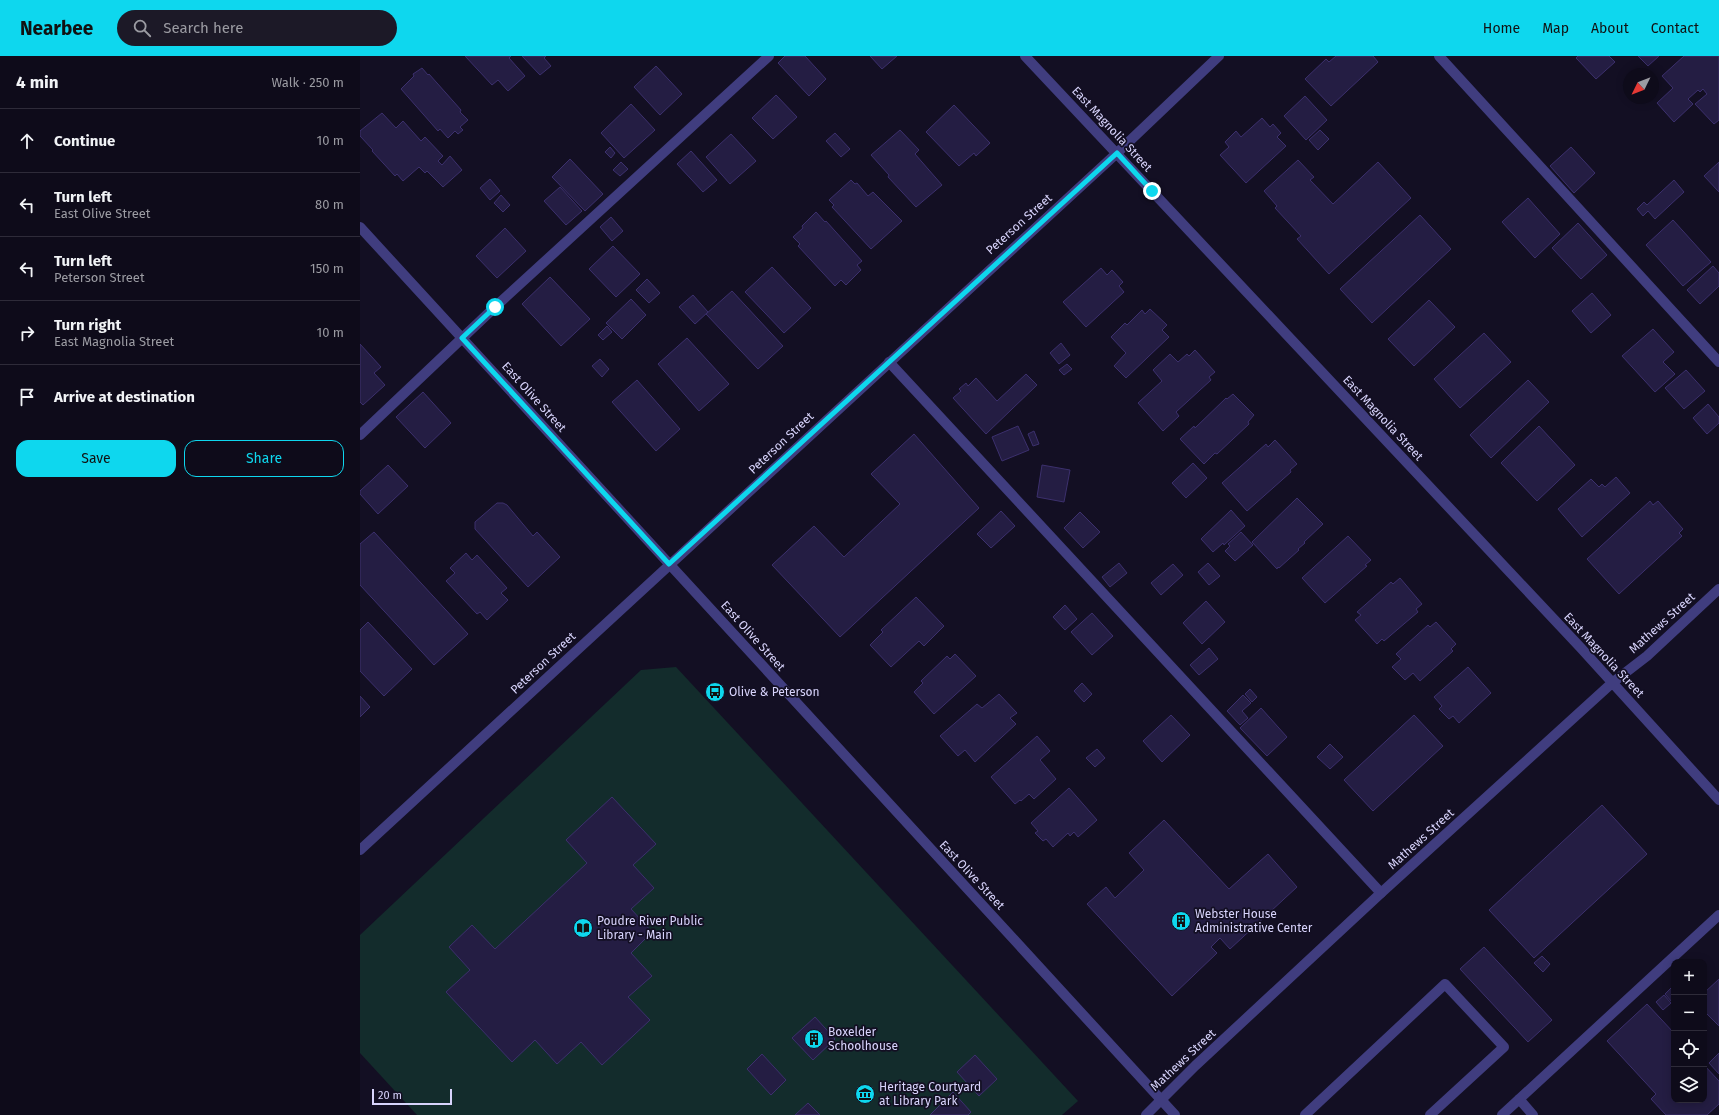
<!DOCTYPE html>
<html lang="en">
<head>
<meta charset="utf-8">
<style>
  body { margin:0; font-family:"Fira Sans",sans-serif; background:#1c1927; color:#f1f3f6 }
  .controls { position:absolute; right:12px; bottom:12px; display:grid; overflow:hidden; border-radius:8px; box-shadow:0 2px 10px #0003 }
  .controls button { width:36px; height:36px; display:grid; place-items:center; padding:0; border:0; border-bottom:1px solid #2e2b39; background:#0e0b1a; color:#f1f3f6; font:20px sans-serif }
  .compass { position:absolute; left:1263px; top:12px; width:36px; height:36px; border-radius:50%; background:#0e0b1a; box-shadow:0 2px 10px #0003; rotate:227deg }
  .scale { position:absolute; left:12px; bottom:10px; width:80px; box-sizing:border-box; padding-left:4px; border:2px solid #d8d4fc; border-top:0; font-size:11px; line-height:14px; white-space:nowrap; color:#d8d4fc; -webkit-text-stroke:3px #130f23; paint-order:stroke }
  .stop { position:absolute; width:12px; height:12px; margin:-9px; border:3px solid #0ed7ee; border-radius:50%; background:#fff }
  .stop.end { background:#0ed7ee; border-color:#fff; box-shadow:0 1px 4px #0008 }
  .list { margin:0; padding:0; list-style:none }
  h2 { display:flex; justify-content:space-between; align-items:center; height:52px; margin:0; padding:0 16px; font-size:17px }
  h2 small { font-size:13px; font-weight:400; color:#9b9ba2 }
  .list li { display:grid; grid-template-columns:26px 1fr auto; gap:12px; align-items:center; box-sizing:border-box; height:64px; padding:0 16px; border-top:1px solid #2e2b39 }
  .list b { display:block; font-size:15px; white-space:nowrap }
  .list p { margin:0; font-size:13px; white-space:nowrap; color:#9b9ba2 }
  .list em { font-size:13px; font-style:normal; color:#9b9ba2 }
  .actions { display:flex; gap:8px; padding:12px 16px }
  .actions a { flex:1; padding:9px 0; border:1px solid #0ed7ee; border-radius:12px; text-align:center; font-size:14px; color:#0ed7ee }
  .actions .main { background:#0ed7ee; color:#111 }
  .icon { flex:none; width:22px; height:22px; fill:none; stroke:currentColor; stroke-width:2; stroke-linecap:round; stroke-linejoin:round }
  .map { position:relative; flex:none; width:1359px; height:1059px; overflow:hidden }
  header { display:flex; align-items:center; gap:24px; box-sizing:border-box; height:56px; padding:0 20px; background:#0ed7ee; color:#111 }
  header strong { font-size:19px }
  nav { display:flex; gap:22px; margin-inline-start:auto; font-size:14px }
  .search { width:280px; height:36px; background:#1c1927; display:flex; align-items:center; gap:10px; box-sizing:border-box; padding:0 14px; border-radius:22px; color:#9b9ba2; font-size:15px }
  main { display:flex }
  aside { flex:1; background:#0e0b1a }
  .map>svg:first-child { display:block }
  .green { fill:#132c2c }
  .building { fill:#241d43; stroke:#3c306d }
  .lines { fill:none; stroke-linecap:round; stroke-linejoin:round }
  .service { stroke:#403d7f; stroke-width:10 }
  .minor { stroke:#403d7f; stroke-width:10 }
  .route { stroke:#0ed7ee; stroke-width:5 }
  .labels { text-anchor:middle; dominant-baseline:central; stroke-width:3.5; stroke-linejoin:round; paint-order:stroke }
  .street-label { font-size:12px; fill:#d8d4fc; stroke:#130f23 }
  .poi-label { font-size:12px; fill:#d8d4fc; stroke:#130f23; text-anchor:start }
</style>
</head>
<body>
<header>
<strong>Nearbee</strong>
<div class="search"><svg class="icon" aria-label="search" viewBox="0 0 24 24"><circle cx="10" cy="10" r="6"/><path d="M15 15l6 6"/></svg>Search here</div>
<nav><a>Home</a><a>Map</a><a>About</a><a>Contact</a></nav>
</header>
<main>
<aside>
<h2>4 min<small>Walk · 250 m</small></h2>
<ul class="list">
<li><svg class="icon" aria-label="ahead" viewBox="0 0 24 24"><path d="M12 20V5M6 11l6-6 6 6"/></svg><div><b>Continue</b></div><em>10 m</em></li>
<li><svg class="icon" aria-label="left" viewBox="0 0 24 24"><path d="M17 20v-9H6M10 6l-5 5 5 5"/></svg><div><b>Turn left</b><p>East Olive Street</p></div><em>80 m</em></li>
<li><svg class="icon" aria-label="left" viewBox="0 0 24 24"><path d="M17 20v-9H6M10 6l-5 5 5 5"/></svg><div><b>Turn left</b><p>Peterson Street</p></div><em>150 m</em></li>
<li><svg class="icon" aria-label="right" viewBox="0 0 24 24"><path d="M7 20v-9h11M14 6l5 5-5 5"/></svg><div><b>Turn right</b><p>East Magnolia Street</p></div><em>10 m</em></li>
<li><svg class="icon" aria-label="arrive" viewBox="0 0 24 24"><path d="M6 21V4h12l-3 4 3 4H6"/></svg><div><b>Arrive at destination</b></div></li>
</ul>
<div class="actions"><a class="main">Save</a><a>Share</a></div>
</aside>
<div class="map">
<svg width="1359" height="1059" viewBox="0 0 1359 1059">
  <rect width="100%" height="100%" fill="#130f23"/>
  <path class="green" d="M316 611 718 1045 702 1059H57L0 997V879L281 614Z"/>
  <path class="building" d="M105 0H151L149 2 165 20 148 35 138 24 132 29Z
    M162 0H186L184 2 191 10 180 19Z
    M425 0H445L466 23 449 40 418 7Z
    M510 0H537L522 13Z
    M976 0H1013L1018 6 971 50 945 23 966 3 969 6Z
    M1218 0H1249L1255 6 1236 23 1216 2Z
    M1278 0H1299L1288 10Z
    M1324 0H1359V64L1354 68 1335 48 1347 38 1343 33 1340 36 1338 34 1328 43 1333 48 1314 66 1297 47 1313 32 1302 20Z
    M296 10 322 38 300 59 274 31Z
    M62 12 68 19 69 18 101 54 100 56 108 64 100 71 103 74 98 78 95 75 88 82 80 73 78 75 41 33 54 20 53 18Z
    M416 39 437 61 413 83 392 62Z
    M945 40 967 64 946 84 924 60Z
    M271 48 295 74 264 102 241 77Z
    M594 49 630 87 616 100 614 97 599 110 566 76Z
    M22 57 36 72 43 65 61 85 65 81 83 100 78 105 82 109 90 100 102 114 83 131 67 115 65 117 59 111 43 125 37 118 35 120 12 95 13 94 0 80V75Z
    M902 62 910 71 913 68 921 77 917 81 926 90 886 127 860 99 869 91 865 86 876 75 881 81Z
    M540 74 559 94 555 98 582 129 556 151 528 121 529 119 511 99Z
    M960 74 969 83 958 94 949 84Z
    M475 77 490 93 481 101 466 85Z
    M371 78 396 105 370 128 346 101Z
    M250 91 255 97 251 102 245 96Z
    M1211 91 1235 117 1214 137 1190 110Z
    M331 95 357 124 343 136 317 108Z
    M210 103 243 138 225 155 192 121Z
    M938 104 954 121 950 124 973 148 1018 106 1051 142 969 218 937 183 941 180 915 152 917 150 904 135Z
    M261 106 268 113 260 120 253 114Z
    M1359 106V136L1344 120Z
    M130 123 140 135 130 144 120 132Z
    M491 124 495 128 497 127 508 140 513 136 542 165 511 193 472 151 474 149 469 144Z
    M1314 124 1324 136 1295 163 1288 155 1283 160 1277 153 1284 146 1287 149Z
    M200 131 222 155 206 169 184 145Z
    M141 139 150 149 143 156 134 147Z
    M1168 142 1200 178 1175 202 1142 166Z
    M456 156 465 166 466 165 502 205 497 209 501 214 486 229 481 224 475 230 438 190 440 188 433 181 443 172 442 170Z
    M1060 159 1091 193 1012 267 980 233Z
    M251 161 263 175 252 185 240 171Z
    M1313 164 1351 206 1323 230 1286 189Z
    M1218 167 1247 199 1221 223 1192 192Z
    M145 172 166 195 137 222 116 200Z
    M253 190 280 218 256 241 229 213Z
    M1353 210 1359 217V230L1340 248 1327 234Z
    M412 211 451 252 424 277 385 236Z
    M741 212 747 219 752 214 763 226 759 230 764 236 726 271 703 246Z
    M190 221 230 263 201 290 162 248Z
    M287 223 300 237 289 247 276 234Z
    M372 235 423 290 398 313 346 258Z
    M1232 237 1251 259 1231 277 1212 255Z
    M333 239 348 256 335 268 319 251Z
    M271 243 286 259 262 283 246 267Z
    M1069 244 1095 271 1054 310 1028 283Z
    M790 253 807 269 802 274 809 281 766 322 754 310 766 297 751 281 765 267 767 269 782 254 785 258Z
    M247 270 252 276 243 284 238 279Z
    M1293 273 1314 296 1303 306 1315 318 1295 336 1262 300Z
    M1124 277 1151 306 1100 352 1074 323Z
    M327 282 369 328 339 355 298 308Z
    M701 287 710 299 699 308 690 297Z
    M0 288 21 311 14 317 25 329 3 349 0 346Z
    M835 294 855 316 849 321 851 324 816 356 819 360 803 375 778 347 802 325 793 314 810 298 818 306 827 298 829 300Z
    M240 303 249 313 242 321 232 310Z
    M707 308 712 313 704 319 699 314Z
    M1326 314 1345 335 1324 353 1305 332Z
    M666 318 677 329 626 378 593 342 601 335 599 333 606 327 608 330 616 322 637 345Z
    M277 324 320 373 296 395 252 346Z
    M1168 324 1189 346 1131 402 1110 379Z
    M63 336 91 367 65 392 36 361Z
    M873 338 894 359 888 366 889 368 857 398 855 397 844 408 820 383 834 370 835 372 866 342 867 343Z
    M1348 348 1359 361V367L1347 378 1333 362Z
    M658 370 669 394 642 405 632 381Z
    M1179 370 1215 409 1177 445 1141 407Z
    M674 375 679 388 673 390 668 378Z
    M554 378 619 452 480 581 412 509 454 470 484 501 540 448 511 418Z
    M915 384 937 408 930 414 931 416 887 455 862 427 906 388 908 391Z
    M833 407 847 422 826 442 812 427Z
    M28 409 48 430 18 458 0 438V435Z
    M682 409 710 414 704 446 677 441Z
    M1256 421 1270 437 1222 481 1198 453 1231 423 1239 431 1242 428 1245 431Z
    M937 442 963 468 944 486 945 487 938 493 939 494 919 512 918 511 917 513 892 486Z
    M1290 445 1293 449 1298 445 1323 473 1319 477 1322 480 1259 538 1227 503Z
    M137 447H143L147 449 173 480 177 476 200 501 168 531 115 473V466Z
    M871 454 885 470 864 489 863 487 853 496 841 483Z
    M641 455 655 470 631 492 617 478Z
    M720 456 740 476 723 492 704 472Z
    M14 476 108 578 74 609 0 529V488Z
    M881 476 893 489 875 505 865 495 870 490 868 488Z
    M988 480 1011 504 1005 509 1007 510 965 547 942 522Z
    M106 497 112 504 117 499 147 532 141 537 148 544 127 564 120 556 117 558 86 525 95 517 90 512Z
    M759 507 767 517 750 531 742 521Z
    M848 507 860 520 849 529 838 516Z
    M813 508 823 519 801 539 791 527Z
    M1040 522 1062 548 1056 553 1058 556 1024 585 1022 583 1017 588 995 564 1001 559 997 556 1031 526 1033 528Z
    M556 541 584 570 564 590 559 585 531 611 510 589 523 576 521 574Z
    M846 545 865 566 842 588 823 567Z
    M705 549 717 563 705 574 693 561Z
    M732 557 753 580 732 599 711 576Z
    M8 566 52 613 24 640 0 615V574Z
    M1076 566 1096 588 1091 593 1093 595 1060 625 1053 617 1045 624 1032 611 1041 603 1036 598 1068 569 1070 571Z
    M849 592 858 603 839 619 830 609Z
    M595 598 616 620 574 658 554 636 563 627 561 625 587 600 590 603Z
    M1108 611 1131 637 1099 667 1093 660 1089 663 1079 653 1082 650 1074 641Z
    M722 627 732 638 724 646 714 635Z
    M890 633 897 641 892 646 885 638Z
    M639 638 657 657 650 662 656 668 615 706 605 694 598 700 580 680 617 648 622 652Z
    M883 639 891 647 882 655 888 662 880 669 867 655Z
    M0 640 10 651 0 661Z
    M901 652 927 681 907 700 880 672Z
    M811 659 830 679 802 706 783 685Z
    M1054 659 1083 690 1013 755 984 724Z
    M677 680 690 695 680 704 696 723 674 743 669 738 661 745 660 744 655 748 631 721Z
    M970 688 983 701 970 713 957 701Z
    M737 693 745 702 735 711 726 702Z
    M709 732 737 764 718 781 714 776 710 780 708 777 693 791 686 783 683 785 675 777 678 775 671 767Z
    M252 741 296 788 273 809 294 832 271 853 292 876 271 897 292 920 268 941 290 964 242 1009 221 986 197 1008 175 984 152 1006 86 936 110 914 89 891 112 869 135 893 227 807 206 784Z
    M1242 749 1287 798 1174 902 1129 854Z
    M804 764 869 833 908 798 937 831 870 893 860 882 851 891 857 897 812 940 727 848 746 831 755 842 784 814 769 797Z
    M1124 891 1192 964 1168 986 1100 913Z
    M1182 900 1190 908 1183 916 1174 907Z
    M1359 923V970L1344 955V937Z
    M1314 929V944L1312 946 1305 938Z
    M1304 939 1311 947 1303 954 1296 946Z
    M1287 948 1314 977V1044H1344V1009L1359 1025V1048L1347 1059H1306L1291 1043 1296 1038 1247 985Z
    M455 961 475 983 453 1004 432 982Z
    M1359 997V1018L1349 1007Z
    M402 998 426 1024 411 1039 387 1013Z
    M615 999 637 1023 619 1040 597 1016Z
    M593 1036 611 1056 608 1059H570Z
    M448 1047 460 1059H435Z"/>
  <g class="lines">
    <path class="service" d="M1079 0 1359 306
      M529 306 1021 837
      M0 379 135 251 409 0
      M1159 1043 1173 1059
      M945 1059 1085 928 1144 991 1070 1059
      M1142 1059 1359 859"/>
    <path class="minor" d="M665 0 1220 591 1359 744
      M0 171 815 1059
      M0 794 757 97 859 0
      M786 1059 835 1010 1021 837 1252 627 1287 600 1359 533"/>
  </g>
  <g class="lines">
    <path class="route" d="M135 251 102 282 309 508 757 97 792 135"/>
  </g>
  <defs>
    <g id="bus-disc" transform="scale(1)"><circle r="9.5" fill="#0ed7ee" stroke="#130f23"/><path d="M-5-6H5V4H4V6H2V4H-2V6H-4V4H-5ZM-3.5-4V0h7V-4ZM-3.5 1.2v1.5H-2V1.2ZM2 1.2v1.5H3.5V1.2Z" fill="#111"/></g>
    <g id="building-disc" transform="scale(1)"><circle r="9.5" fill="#0ed7ee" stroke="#130f23"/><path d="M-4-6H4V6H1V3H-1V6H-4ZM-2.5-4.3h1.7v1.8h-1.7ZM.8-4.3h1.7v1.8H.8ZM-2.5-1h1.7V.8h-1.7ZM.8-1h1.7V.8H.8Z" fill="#111"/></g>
    <g id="library-disc" transform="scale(1)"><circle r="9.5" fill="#0ed7ee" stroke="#130f23"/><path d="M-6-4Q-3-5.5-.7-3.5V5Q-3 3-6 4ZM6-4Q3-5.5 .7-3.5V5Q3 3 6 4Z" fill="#111"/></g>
    <g id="museum-disc" transform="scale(1)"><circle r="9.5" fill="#0ed7ee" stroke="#130f23"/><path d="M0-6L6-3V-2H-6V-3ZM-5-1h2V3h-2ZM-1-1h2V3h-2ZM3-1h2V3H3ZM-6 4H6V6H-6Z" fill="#111"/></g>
  </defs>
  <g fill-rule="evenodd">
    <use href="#bus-disc" x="355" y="636"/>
    <use href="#building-disc" x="821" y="865"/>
    <use href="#library-disc" x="223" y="872"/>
    <use href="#building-disc" x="454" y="983"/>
    <use href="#museum-disc" x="505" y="1038"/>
  </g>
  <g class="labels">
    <g class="street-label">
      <text transform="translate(752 73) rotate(47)">East Magnolia Street</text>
      <text transform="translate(659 168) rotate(-42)">Peterson Street</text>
      <text transform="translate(174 341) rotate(48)">East Olive Street</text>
      <text transform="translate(1023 362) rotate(47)">East Magnolia Street</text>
      <text transform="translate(421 387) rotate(-43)">Peterson Street</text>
      <text transform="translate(1302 567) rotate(-42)">Mathews Street</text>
      <text transform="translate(393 580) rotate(48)">East Olive Street</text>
      <text transform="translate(1244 599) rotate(47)">East Magnolia Street</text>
      <text transform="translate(183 607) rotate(-43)">Peterson Street</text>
      <text transform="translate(1061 783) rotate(-42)">Mathews Street</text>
      <text transform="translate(612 819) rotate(47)">East Olive Street</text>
      <text transform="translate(823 1004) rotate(-43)">Mathews Street</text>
    </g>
    <g class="poi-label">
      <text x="369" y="636">Olive &amp; Peterson</text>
      <text x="835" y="858">Webster House<tspan x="835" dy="14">Administrative Center</tspan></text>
      <text x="237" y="865">Poudre River Public<tspan x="237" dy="14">Library - Main</tspan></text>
      <text x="468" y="976">Boxelder<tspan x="468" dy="14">Schoolhouse</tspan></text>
      <text x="519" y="1031">Heritage Courtyard<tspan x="519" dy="14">at Library Park</tspan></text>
    </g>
  </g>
</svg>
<div class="controls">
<button>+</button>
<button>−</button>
<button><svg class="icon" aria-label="locate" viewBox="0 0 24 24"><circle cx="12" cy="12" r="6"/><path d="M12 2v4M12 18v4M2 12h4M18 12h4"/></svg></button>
<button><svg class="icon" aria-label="layers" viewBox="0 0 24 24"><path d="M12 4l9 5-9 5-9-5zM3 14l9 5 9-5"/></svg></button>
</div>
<svg class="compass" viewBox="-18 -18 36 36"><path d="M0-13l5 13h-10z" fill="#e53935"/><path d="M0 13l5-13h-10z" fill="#9b9ba2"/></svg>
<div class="scale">20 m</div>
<div class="stop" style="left:135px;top:251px"></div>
<div class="stop end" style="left:792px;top:135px"></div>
</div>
</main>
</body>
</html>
